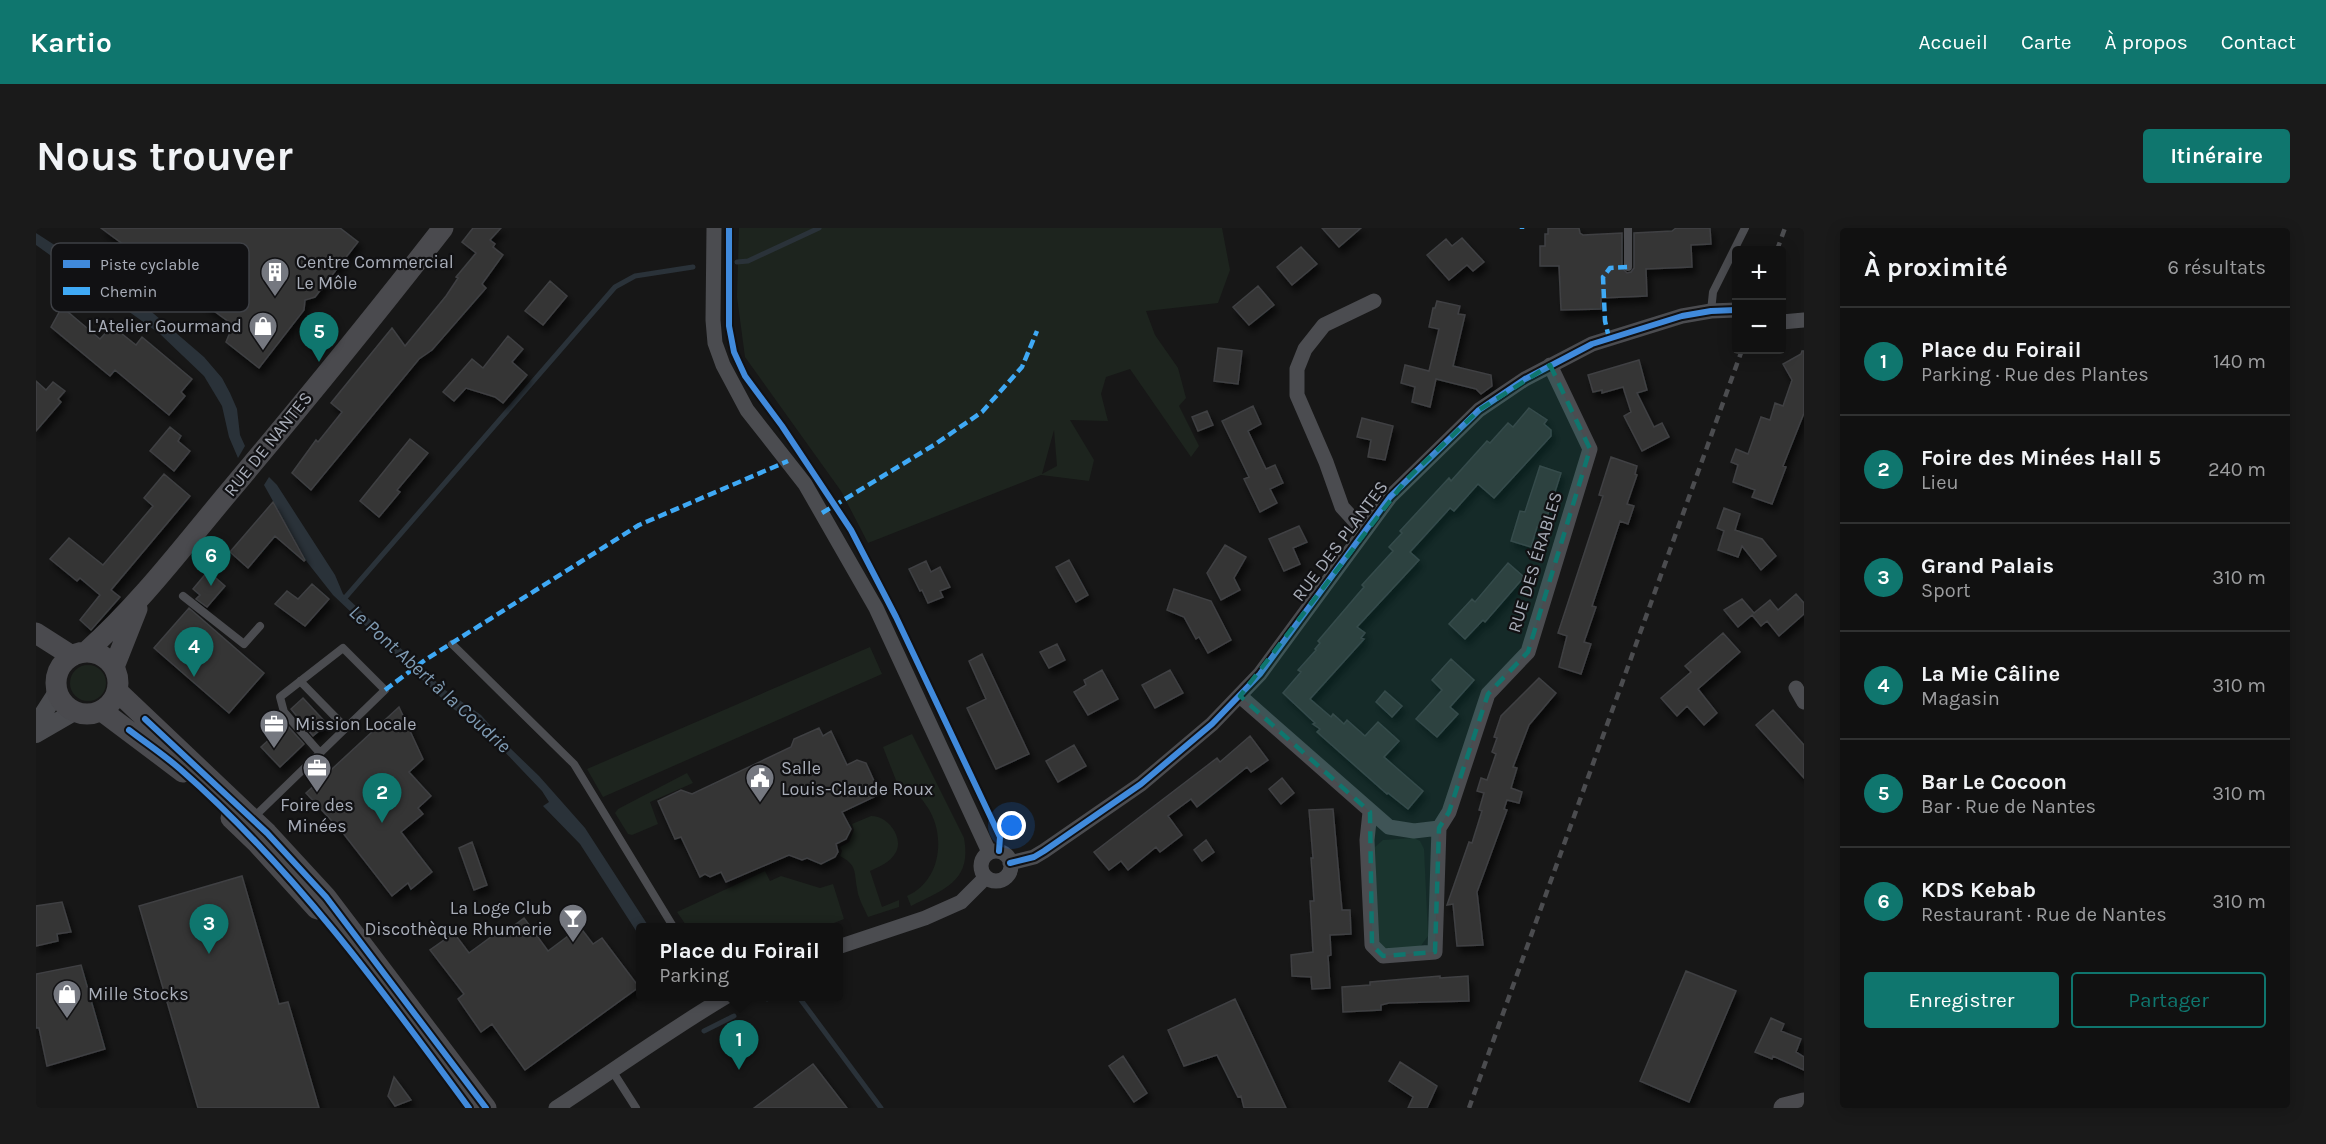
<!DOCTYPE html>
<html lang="fr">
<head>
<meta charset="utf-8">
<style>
  body { margin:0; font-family:Karla,sans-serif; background:#1a1a1a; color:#f1f3f6 }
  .controls { position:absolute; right:18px; top:18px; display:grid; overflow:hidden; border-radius:6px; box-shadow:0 3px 15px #0003 }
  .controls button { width:54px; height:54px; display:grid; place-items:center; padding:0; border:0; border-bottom:2px solid #303131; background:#111; color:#f1f3f6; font:30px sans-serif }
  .you { position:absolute; left:976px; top:598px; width:21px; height:21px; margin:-15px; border:4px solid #fff; border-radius:50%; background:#1a73e8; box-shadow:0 0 0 9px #1a73e833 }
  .badge { display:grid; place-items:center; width:39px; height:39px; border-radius:50%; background:#0f766e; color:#fff; font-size:20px; font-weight:700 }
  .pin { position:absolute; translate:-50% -50px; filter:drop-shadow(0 2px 3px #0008) }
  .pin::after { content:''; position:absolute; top:32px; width:21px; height:18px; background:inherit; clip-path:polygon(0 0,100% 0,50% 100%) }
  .popup { position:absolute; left:600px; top:695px; width:207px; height:78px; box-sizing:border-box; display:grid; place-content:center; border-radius:6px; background:#111; filter:drop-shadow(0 2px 4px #0005); font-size:20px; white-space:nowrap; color:#9c9d9f }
  .popup b { font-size:22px; color:#f1f3f6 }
  .popup::after { content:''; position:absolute; left:50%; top:100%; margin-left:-12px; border:12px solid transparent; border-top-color:#111 }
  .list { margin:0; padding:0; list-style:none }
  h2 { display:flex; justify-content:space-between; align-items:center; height:78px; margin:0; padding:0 24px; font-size:26px }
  h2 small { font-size:20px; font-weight:400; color:#9c9d9f }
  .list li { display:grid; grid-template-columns:39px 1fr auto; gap:18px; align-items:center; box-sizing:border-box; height:108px; padding:0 24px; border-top:2px solid #303131 }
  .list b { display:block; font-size:22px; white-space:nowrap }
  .list p { margin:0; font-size:20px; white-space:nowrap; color:#9c9d9f }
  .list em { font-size:20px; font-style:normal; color:#9c9d9f }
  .actions { display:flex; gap:12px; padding:18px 24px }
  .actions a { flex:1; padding:14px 0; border:2px solid #0f766e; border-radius:6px; text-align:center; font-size:21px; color:#0f766e }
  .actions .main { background:#0f766e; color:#fff }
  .map { position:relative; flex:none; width:1768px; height:880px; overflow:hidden; border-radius:6px }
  header { display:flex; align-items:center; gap:36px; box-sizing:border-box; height:84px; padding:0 30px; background:#0f766e; color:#fff }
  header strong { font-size:28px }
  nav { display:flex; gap:33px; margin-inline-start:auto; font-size:21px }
  .intro { display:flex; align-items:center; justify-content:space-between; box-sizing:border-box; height:144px; padding:0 36px }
  h1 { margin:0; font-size:42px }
  .button { padding:15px 27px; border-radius:6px; background:#0f766e; color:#fff; font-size:21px; font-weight:700 }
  main { display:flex; gap:36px; padding:0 36px }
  aside { flex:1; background:#111; border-radius:6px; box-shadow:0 3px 15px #0003 }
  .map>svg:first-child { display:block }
  .green { fill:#1d241e; fill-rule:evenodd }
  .water { fill:#2a3239 }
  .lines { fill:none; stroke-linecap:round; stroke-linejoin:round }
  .stream { stroke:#2a3239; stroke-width:5 }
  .building { fill:#353536; stroke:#3f4043; stroke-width:1.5; filter:url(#shadow) }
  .service { stroke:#4b4c50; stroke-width:8 }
  .minor { stroke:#4b4c50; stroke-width:15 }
  .tertiary { stroke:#4b4c50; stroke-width:18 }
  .secondary { stroke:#4a4a4e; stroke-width:21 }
  .rail { stroke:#4b4c4f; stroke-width:4.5; stroke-dasharray:8 6; stroke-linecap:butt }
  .quiet { stroke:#3fa9f5; stroke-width:4.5; stroke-dasharray:9 4.5; stroke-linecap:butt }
  .cycleway-casing { stroke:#111113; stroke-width:10 }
  .cycleway { stroke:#408adc; stroke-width:6 }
  .marked { fill:#0f766e; fill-opacity:0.2; stroke:#0f766e; stroke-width:4.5; stroke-dasharray:12 8; stroke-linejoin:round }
  .labels { text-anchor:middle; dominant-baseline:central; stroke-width:4.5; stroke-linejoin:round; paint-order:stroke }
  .poi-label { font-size:18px; fill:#a8adb8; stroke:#111113; text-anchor:start }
  .street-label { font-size:18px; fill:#a8adb8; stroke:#111113 }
  .water-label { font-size:20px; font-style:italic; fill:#7f9bb3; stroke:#111113 }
  .key { fill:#111113; stroke:#3e4045; stroke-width:1.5 }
  .key-label { font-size:16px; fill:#a8adb8 }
</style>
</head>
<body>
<header>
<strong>Kartio</strong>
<nav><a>Accueil</a><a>Carte</a><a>À propos</a><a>Contact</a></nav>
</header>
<div class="intro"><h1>Nous trouver</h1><a class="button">Itinéraire</a></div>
<main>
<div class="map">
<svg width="1768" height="880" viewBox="0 0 1768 880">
  <defs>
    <filter id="shadow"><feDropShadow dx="3.5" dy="6" stdDeviation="3" flood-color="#0009"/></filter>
  </defs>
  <rect width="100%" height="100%" fill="#171717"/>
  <path class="green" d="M703 0H1186L1194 42 1182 75 1110 83 1119 107 1142 140 1150 170 1143 178 1163 218 1155 229 1094 141 1070 149 1065 166 1072 193 1034 192 1058 232 1053 253 1005 247 832 315 805 263 709 129 701 69ZM1018 202 1021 238 1006 246Z
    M834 419 846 446 567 569 551 541Z
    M34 455a18 18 0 1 1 36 0a18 18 0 1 1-36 0Z
    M876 506 928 610C936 654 908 661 875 678L871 668C905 653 910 608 892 580 888 574 883 566 876 563 872 561 867 561 863 560L847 519Z
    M651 545 657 555 614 574 622 596 596 607 592 606 579 585 582 581Z
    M835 588C851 587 868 609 860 624 854 635 844 638 834 643L846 679 863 672V679L832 689C828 680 822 670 821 660 818 643 821 637 804 628L806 623 804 619 813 614 818 602 816 596Z
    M1378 610 1384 613 1388 621 1392 708 1384 719 1349 720 1342 713 1339 619 1347 612Z
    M729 643 734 653 745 648 784 660 797 656 808 691 788 699 652 700 641 684Z"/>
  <path class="water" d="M0 5 96 67 168 129 186 150 194 165 201 181 204 207 209 218 202 230 193 209 186 178 168 148 124 106 0 17Z
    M233 249 241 257 299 347 307 366 409 462 445 487 474 520 503 548 549 600 613 699 604 700V709L544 616 507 578 513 574 506 563 444 498 416 480 297 367 271 334 228 257Z"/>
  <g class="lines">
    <path class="stream" d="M701 34 712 33 783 0
      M308 371 579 59 599 48 657 39
      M762 768 845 880
      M731 771 737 768
      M668 803 698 788"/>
  </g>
  <path class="building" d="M65 0H304L322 14 279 69 269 72 268 82 223 140 190 114 197 97Z
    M437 0H465L454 12 459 16 457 19 467 27 446 56 450 60 396 122 383 131 275 262 256 245 280 212 282 214 306 184 295 175 356 100 369 118 410 68 422 50 420 49 440 25 426 14Z
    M1286 0H1325L1303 19Z
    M1512 0H1543L1544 5 1547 7 1586 5V40L1591 45 1595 44 1598 40V5L1636 3 1640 0H1674L1675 16 1655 17 1656 39 1610 41 1611 68 1565 70V81L1525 82 1523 38H1504V18H1509V6H1512Z
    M1426 10 1448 34 1437 43 1431 37 1413 52 1391 27 1410 11 1416 18Z
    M1265 19 1281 36 1256 57 1241 39Z
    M514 53 531 68 507 97 489 83Z
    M1222 58 1238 77 1213 97 1197 79Z
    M1401 73 1424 78 1422 86 1429 87 1417 138 1455 147 1456 158 1445 166 1440 161 1400 151 1394 179 1376 174 1379 159 1365 155 1369 137 1393 143 1403 101 1393 99 1397 80H1399Z
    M26 79 64 111 76 98 100 117 106 109 156 151 145 164 149 168 133 187 79 142 74 148 15 99Z
    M472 108 487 121 476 134 491 147 467 175 459 169 430 160 418 173 407 164 436 131 447 140Z
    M1182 120 1206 123 1202 156 1178 153Z
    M1766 123H1768V185L1747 238 1750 239 1736 276 1716 269 1719 262 1697 254 1702 237 1695 234 1700 221 1712 226 1725 189 1734 192 1739 175 1747 178 1756 152 1747 136 1765 126Z
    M1603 132 1611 162 1601 165 1618 199 1626 195 1633 209 1606 223 1588 188 1595 184 1587 159 1566 165V162L1557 164 1552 147Z
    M0 153 10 162 17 154 29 163 22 171 25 174 0 203Z
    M1217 178 1225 196 1212 203 1230 241 1239 237 1247 255 1234 261 1241 275 1224 284 1208 251 1213 249 1186 193Z
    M1493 180 1511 192 1508 196 1515 202V208L1458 270 1442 256 1418 283 1414 280 1374 324 1383 332 1321 399 1329 405 1325 410 1328 411 1274 471 1295 489 1297 486 1308 496 1311 492 1329 508 1342 494 1363 513 1348 529 1387 563 1372 581 1352 565 1351 566 1281 504 1284 501 1277 496 1279 495 1247 465 1265 444 1262 442 1280 422 1279 421 1284 415 1282 413 1328 359 1326 357 1357 323 1353 319 1366 305 1364 303 1413 250 1415 253 1451 213 1454 215 1472 195 1477 199Z
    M1171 183 1177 197 1162 203 1156 189Z
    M1326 190 1357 198 1349 232 1332 229 1335 212 1321 209Z
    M134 199 145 208 142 213 154 223 138 243 114 223Z
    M374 211 392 225 361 262 364 264 343 289 324 273Z
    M1575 229 1601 238 1599 246 1601 247 1591 276 1598 278 1592 296 1584 293 1556 378 1560 379 1548 414 1555 416 1545 446 1523 439 1531 408 1522 405 1567 268 1563 267Z
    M1504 238 1525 245 1510 292 1507 290 1504 300 1501 299 1495 319 1475 313 1484 283 1489 284Z
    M128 246 154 268 75 362 84 369 55 402 44 392 64 367 44 350 41 353 14 331 33 310 67 337 117 278 108 270Z
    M237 274 269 332 268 333 239 308 212 340 194 324Z
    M1688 280 1704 286 1699 302 1726 311 1740 328 1725 342 1706 318 1702 329 1682 322 1688 303 1681 300Z
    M1263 298 1271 314 1257 320 1264 336 1248 343 1233 311Z
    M1189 317 1210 329 1198 350 1204 362 1185 372 1171 345Z
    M1033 332 1052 367 1040 374 1020 339Z
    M890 333 895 344 904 339 914 359 904 363 907 369 892 375 886 362 884 363 873 341Z
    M1472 335 1488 349 1449 394 1447 392 1429 411 1413 396 1436 371 1439 374Z
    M172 343 189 358 171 379 160 371 164 367 157 361Z
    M276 356 293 371 269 398 239 376 251 363 262 371Z
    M1138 361 1175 373 1195 412 1172 425 1163 409 1160 411 1148 389 1131 382Z
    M1760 366 1768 375V386L1743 408 1731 393 1725 398 1716 387 1702 399 1688 382 1706 371 1718 385 1734 372 1742 382Z
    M153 380 228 445 193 485 118 420Z
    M1687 405 1704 424 1662 461 1681 485 1668 497 1651 478 1641 488 1625 470 1655 444 1649 438Z
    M1021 416 1029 432 1013 440 1004 424Z
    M946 426 993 526 960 541 931 480 950 471 933 433Z
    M1415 431 1438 452 1414 479 1422 486 1401 509 1380 491 1406 462 1396 452Z
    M1066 442 1082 471 1052 487 1038 464 1050 457 1048 452Z
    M1134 442 1147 465 1119 480 1106 457Z
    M1503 450 1520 465 1493 497 1477 539 1481 540 1475 560 1486 564 1483 575 1471 572 1468 581 1471 582 1441 664 1447 717 1421 718 1417 676 1411 677 1433 614 1436 615 1446 583 1443 582 1448 565 1441 563 1445 550 1451 552 1460 526 1456 524 1461 510 1458 509 1465 488Z
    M1349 463 1366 478 1356 489 1340 474Z
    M267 470 291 496 277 508 255 481Z
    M363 479 387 531 373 544 395 568 382 580 387 586 365 604 396 644 375 661 372 655 356 668 307 605 270 565Z
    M1737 482 1768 517V550L1720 497Z
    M250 496 268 516 244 539 225 519Z
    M783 500 787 508 795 503 811 537 821 532 830 535 842 562 838 569 806 584 815 601 810 611 800 616 802 624 799 629 785 636 771 630 766 632 753 627 690 654 685 644 674 649 669 646 664 649 645 609 639 611 622 573 645 562 656 566 755 519 758 511Z
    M1214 508 1232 532 1215 544 1211 539 1161 579 1155 571 1132 588 1146 607 1124 624 1120 619 1092 642 1085 633 1073 642 1058 624 1181 530 1184 534Z
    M1038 517 1050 538 1022 554 1010 533Z
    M1246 550 1258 565 1245 576 1233 561Z
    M1297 581 1306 682H1314L1315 706 1294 707 1295 727 1292 728 1294 760 1276 761 1275 749 1256 748 1255 727 1277 724 1274 673H1278L1275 630H1277L1273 582Z
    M1170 612 1178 624 1166 633 1158 622Z
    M436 614 451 657 438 662 423 620Z
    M206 648 243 776 252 774 283 880H162L103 678Z
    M26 674 35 704 21 706 22 713 0 718V678Z
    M488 690 512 723 544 699 557 716 566 710 603 759 489 842 456 796 445 804 422 771 428 766 394 722 418 705 433 725 470 698 472 702Z
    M45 737 69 821 11 838 3 800H0V746Z
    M1650 743 1700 763 1653 874 1604 853Z
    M1404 748V750L1432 748 1433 773 1353 775 1345 777V782L1307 784 1306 759 1334 757V754Z
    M1199 771 1250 880H1208L1205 868 1202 869 1181 827 1148 838 1132 802Z
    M1735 790 1748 796 1745 803 1765 811 1760 824 1768 829V842L1737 828 1736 831 1719 824Z
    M1087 828 1111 865 1098 874 1073 838Z
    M1364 834 1401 858 1391 880H1372L1377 869 1353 853Z
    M777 836 811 880H718Z
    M358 849 375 872 359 878 352 868Z"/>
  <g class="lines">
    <path class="service" d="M1592 0V39
      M1675 83 1677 64 1709 0
      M147 368 208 416 224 398
      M416 416 538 536 638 700
      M264 453 310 500
      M218 589 349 462 307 420 244 469 248 484 284 525
      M577 844 600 880"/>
    <path class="minor" d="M678 0 677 92 679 115 687 137 711 182 769 256 840 380 953 624
      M1746 94 1768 92
      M1328 303 1306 279 1290 234 1261 167V141L1269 121 1288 97 1338 73
      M1760 460 1768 474
      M1204 468 1353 599 1378 603 1403 600 1413 584 1452 466 1492 424 1554 221 1514 137
      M1334 584 1331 612 1336 717 1347 728 1399 724 1403 600
      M945 638a15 15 0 1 1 30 0a15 15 0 1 1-30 0Z
      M974 635 998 629 1008 623 1105 556 1176 496 1224 446 1354 269 1443 182 1489 151 1556 116 1646 88 1675 83 1700 82
      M802 719 889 690 925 674 950 649
      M520 880C577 843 632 803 691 768"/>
    <path class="tertiary" d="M0 497 21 464
      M0 506 38 484"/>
    <path class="secondary" d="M0 405 36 428
      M20 455a31 31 0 1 1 62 0a31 31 0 1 1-62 0Z
      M50 424C103 377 146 320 192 265 265 178 337 90 407 0
      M78 439 101 381
      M81 463 231 605 290 669 450 880
      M66 483 147 544
      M195 590 221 615 281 681
      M1748 880 1768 875"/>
    <path class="rail" d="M1741 22 1749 0
      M1433 880 1706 122"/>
    <path class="quiet" d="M1486 1V0
      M1573 110 1569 93 1567 49 1574 40 1592 39
      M786 285 898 217 946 184 986 139 1001 103
      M349 462 389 432 603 297 752 233"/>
    <g class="cycleway-casing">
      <path id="cycleway" d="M693 0V98L698 124 709 148 746 198 815 302 860 389 964 609 963 623
        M109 491 231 605 290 669 450 880
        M93 502C110 515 128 527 144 541 256 639 345 760 433 880
        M974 635 998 629 1008 623 1105 556 1176 496 1224 446 1354 269 1443 182 1489 151 1556 116 1646 88 1675 83 1700 82"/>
    </g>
    <use href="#cycleway" class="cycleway"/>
  </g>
  <path class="marked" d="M1514 137 1554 221 1492 424 1452 466 1413 584 1403 600 1399 724 1347 728 1336 717 1334 584 1204 468 1370 252 1443 182Z"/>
  <defs>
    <g id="building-pin" transform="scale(1.5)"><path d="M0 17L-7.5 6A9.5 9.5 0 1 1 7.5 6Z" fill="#757880" stroke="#111113"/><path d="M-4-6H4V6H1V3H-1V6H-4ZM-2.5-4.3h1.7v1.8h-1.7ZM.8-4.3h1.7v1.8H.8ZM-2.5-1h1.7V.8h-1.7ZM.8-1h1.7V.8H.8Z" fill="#fff"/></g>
    <g id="shop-pin" transform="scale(1.5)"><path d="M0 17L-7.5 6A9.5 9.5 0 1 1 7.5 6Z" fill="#757880" stroke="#111113"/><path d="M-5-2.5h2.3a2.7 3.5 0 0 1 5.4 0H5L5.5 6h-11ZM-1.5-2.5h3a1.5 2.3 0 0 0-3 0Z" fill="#fff"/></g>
    <g id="office-pin" transform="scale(1.5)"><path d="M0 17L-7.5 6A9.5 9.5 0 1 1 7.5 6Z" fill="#757880" stroke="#111113"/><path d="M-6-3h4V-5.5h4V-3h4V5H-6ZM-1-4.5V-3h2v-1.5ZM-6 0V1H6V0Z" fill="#fff"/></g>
    <g id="civic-pin" transform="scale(1.5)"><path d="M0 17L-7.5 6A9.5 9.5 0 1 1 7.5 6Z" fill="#757880" stroke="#111113"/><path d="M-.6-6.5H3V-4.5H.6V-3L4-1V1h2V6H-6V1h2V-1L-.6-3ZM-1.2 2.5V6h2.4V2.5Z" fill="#fff"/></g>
    <g id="bar-pin" transform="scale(1.5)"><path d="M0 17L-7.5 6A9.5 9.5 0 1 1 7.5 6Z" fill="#757880" stroke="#111113"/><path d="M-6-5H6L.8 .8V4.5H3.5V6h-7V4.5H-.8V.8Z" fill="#fff"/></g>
  </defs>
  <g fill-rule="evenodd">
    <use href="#building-pin" x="239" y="44"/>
    <use href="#shop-pin" x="227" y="98"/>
    <use href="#office-pin" x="238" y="496"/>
    <use href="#office-pin" x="281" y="540"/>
    <use href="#civic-pin" x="724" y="550"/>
    <use href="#bar-pin" x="537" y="690"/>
    <use href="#shop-pin" x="31" y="766"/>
  </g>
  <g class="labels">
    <g class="poi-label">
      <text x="260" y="34">Centre Commercial<tspan x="260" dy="21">Le Môle</tspan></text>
      <text x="206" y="98" text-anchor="end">L'Atelier Gourmand</text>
      <text x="259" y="496">Mission Locale</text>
      <text x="745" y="540">Salle<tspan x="745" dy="21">Louis-Claude Roux</tspan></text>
      <text x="281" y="577" text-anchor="middle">Foire des<tspan x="281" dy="21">Minées</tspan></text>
      <text x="516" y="680" text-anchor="end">La Loge Club<tspan x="516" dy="21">Discothèque Rhumerie</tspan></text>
      <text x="52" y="766">Mille Stocks</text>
    </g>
    <g class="street-label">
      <text transform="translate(232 216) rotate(-51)">RUE DE NANTES</text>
      <text transform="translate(1304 313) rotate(-53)">RUE DES PLANTES</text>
      <text transform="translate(1499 334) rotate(-73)">RUE DES ÉRABLES</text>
    </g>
    <g class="water-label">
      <text transform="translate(394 451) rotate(42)">Le Pont Abert à la Coudrie</text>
    </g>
  </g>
  <rect x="15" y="15" width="198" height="69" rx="9" class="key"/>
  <rect x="27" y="32" width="27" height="8" fill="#408adc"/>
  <rect x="27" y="59" width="27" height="8" fill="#3fa9f5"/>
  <g class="key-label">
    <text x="64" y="42">Piste cyclable</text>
    <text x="64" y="69">Chemin</text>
  </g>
</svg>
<div class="controls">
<button>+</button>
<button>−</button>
</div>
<div class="you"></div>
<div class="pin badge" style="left:703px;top:842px">1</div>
<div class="popup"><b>Place du Foirail</b>Parking</div>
<div class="pin badge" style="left:346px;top:595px">2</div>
<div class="pin badge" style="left:173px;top:726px">3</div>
<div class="pin badge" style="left:158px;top:449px">4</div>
<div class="pin badge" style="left:283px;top:134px">5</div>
<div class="pin badge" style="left:175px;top:358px">6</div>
</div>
<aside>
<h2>À proximité<small>6 résultats</small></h2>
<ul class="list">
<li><span class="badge">1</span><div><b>Place du Foirail</b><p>Parking · Rue des Plantes</p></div><em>140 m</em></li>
<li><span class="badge">2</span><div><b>Foire des Minées Hall 5</b><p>Lieu</p></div><em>240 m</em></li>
<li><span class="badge">3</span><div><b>Grand Palais</b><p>Sport</p></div><em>310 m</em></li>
<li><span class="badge">4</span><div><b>La Mie Câline</b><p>Magasin</p></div><em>310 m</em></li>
<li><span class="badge">5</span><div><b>Bar Le Cocoon</b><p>Bar · Rue de Nantes</p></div><em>310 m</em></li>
<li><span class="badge">6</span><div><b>KDS Kebab</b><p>Restaurant · Rue de Nantes</p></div><em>310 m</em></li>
</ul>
<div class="actions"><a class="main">Enregistrer</a><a>Partager</a></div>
</aside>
</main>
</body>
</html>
